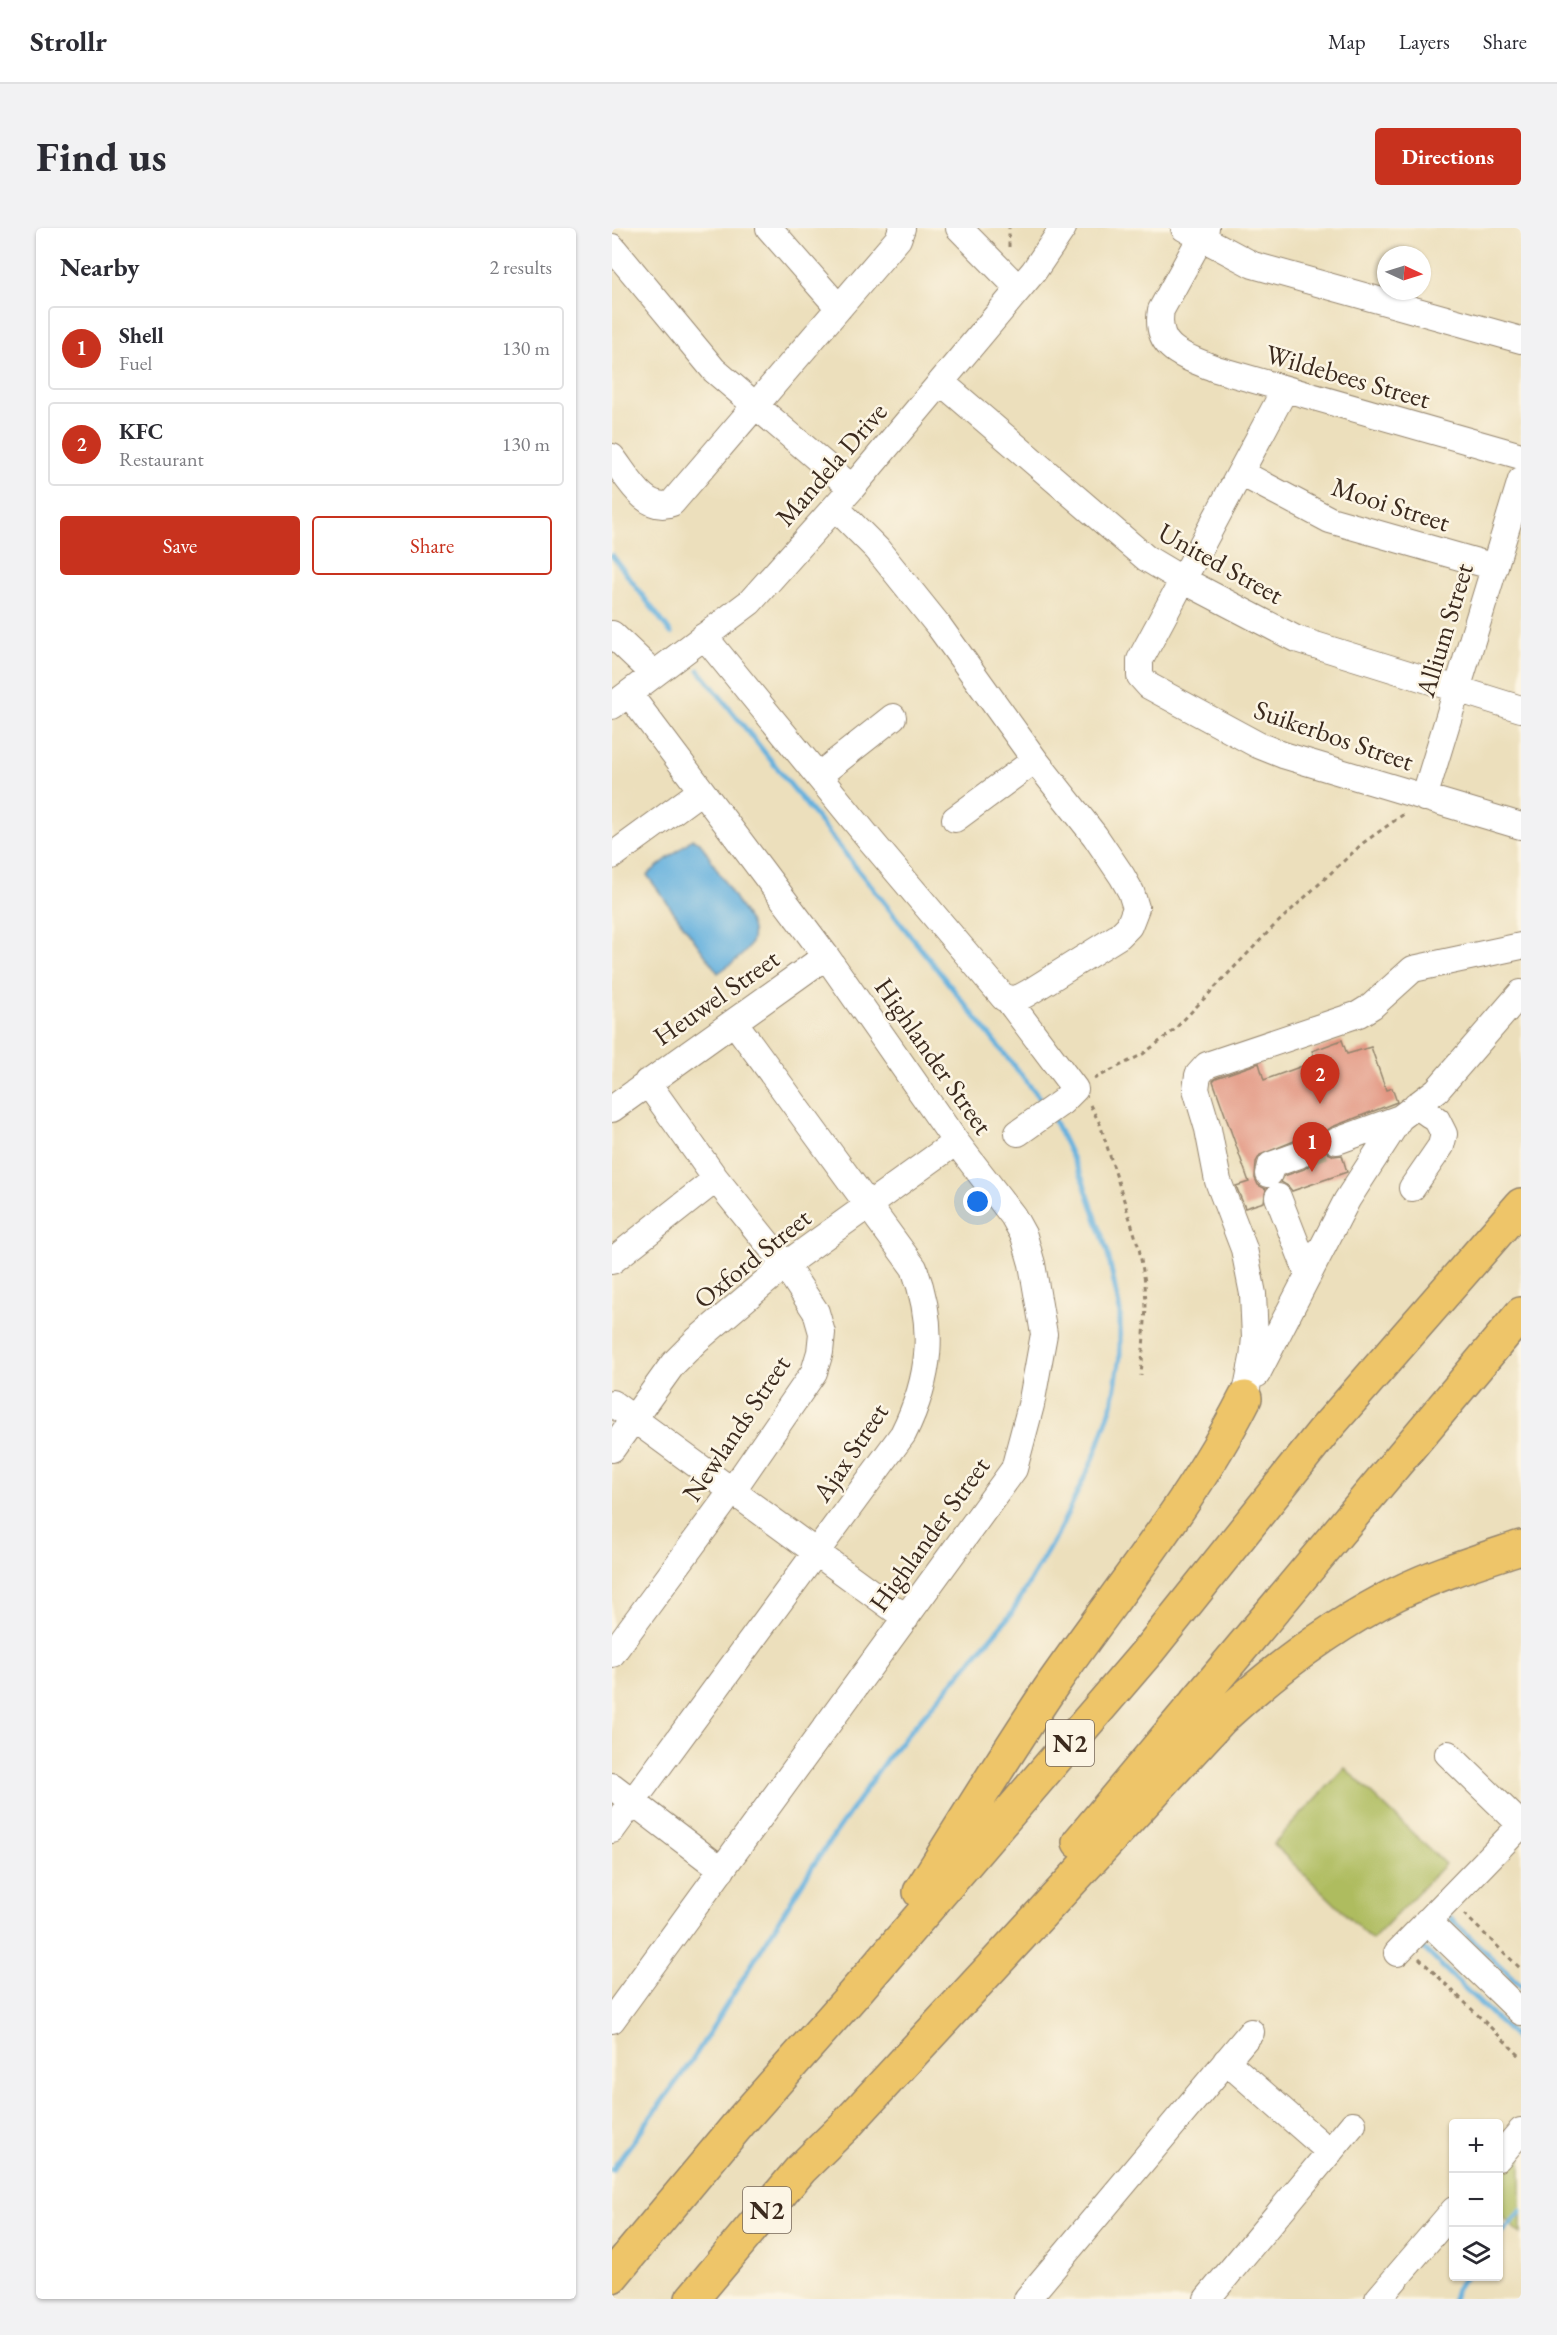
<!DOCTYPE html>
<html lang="en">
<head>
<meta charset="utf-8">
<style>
  body { margin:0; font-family:"EB Garamond",serif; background:#f2f2f3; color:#2b2b33 }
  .controls { position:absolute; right:18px; bottom:18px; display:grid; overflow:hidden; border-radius:6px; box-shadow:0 2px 4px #0004 }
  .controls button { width:54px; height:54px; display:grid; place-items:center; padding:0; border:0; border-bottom:2px solid #e1e1e2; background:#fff; color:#2b2b33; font:30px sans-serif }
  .compass { position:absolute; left:765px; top:18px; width:54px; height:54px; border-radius:50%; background:#fff; box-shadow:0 2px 4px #0004; rotate:94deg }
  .you { position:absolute; left:366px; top:974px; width:21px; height:21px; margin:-15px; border:4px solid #fff; border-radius:50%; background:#1a73e8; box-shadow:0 0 0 9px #1a73e833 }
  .badge { display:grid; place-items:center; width:39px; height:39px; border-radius:50%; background:#c8321e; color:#fff; font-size:20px; font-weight:700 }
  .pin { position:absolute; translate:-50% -50px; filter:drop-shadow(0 2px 3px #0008) }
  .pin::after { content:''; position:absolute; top:32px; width:21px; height:18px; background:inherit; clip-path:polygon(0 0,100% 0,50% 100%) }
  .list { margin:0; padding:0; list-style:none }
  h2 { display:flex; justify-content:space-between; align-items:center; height:78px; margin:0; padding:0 24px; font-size:26px }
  h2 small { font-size:20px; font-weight:400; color:#7c7c81 }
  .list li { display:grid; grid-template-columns:39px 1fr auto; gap:18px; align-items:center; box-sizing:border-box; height:84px; margin:0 12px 12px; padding:0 12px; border:2px solid #e1e1e2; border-radius:6px }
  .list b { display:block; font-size:22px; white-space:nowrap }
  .list p { margin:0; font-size:20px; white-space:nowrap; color:#7c7c81 }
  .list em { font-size:20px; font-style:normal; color:#7c7c81 }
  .actions { display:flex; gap:12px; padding:18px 24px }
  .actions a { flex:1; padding:14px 0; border:2px solid #c8321e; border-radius:6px; text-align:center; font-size:21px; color:#c8321e }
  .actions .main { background:#c8321e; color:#fff }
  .icon { flex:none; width:33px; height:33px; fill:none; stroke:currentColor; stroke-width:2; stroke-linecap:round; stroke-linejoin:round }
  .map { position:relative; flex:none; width:909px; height:2071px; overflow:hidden; border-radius:6px }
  header { display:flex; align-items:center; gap:36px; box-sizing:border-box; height:84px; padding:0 30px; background:#fff; border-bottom:2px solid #e1e1e2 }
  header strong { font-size:28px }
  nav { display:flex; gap:33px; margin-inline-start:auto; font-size:21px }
  .intro { display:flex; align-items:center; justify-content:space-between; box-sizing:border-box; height:144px; padding:0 36px }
  h1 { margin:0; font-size:42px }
  .button { padding:15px 27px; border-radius:6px; background:#c8321e; color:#fff; font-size:21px; font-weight:700 }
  main { display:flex; gap:36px; padding:0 36px }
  aside { flex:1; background:#fff; border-radius:6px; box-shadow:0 2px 4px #0004 }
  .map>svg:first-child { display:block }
  .green { fill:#aebc5f; stroke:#74733e; stroke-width:1.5 }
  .water { fill:#65b1de; stroke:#506e7e; stroke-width:1.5 }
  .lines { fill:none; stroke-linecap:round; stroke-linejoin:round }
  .stream { stroke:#65b1de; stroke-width:5 }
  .building { fill:#e29581 }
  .minor-tunnel { stroke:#c9bb9c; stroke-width:26; stroke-dasharray:26 13; stroke-linecap:butt }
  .minor-casing { stroke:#94846d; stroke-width:28 }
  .highway-casing { stroke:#94846d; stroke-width:36 }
  .path { stroke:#94846d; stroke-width:3; stroke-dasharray:4.5 4.5; stroke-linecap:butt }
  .minor { stroke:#fff; stroke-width:26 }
  .highway { stroke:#eec569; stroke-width:33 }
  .labels { text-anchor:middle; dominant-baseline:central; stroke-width:5; stroke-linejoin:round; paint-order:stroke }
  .shield { fill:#fcf5e5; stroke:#75675a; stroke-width:1.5 }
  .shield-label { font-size:26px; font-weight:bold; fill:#3b2a1e }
  .street-label { font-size:27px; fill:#3b2a1e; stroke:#fcf5e5 }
</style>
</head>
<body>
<header>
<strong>Strollr</strong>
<nav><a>Map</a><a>Layers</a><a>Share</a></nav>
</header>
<div class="intro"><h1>Find us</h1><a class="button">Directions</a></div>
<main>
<aside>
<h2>Nearby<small>2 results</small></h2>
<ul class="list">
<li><span class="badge">1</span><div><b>Shell</b><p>Fuel</p></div><em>130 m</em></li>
<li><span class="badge">2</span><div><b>KFC</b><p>Restaurant</p></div><em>130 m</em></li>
</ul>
<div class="actions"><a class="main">Save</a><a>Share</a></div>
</aside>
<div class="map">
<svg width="909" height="2071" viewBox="0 0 909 2071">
  <rect width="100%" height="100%" fill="#fcf5e5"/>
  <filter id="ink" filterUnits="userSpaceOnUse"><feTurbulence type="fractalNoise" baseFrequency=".0167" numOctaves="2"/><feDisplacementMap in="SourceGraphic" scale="12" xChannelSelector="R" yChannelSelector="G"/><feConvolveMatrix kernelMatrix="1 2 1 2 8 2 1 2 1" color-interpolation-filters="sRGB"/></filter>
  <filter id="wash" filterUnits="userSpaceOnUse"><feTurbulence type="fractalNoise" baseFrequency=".008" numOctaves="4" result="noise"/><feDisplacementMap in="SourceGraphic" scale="24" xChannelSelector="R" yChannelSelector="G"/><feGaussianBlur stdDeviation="1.35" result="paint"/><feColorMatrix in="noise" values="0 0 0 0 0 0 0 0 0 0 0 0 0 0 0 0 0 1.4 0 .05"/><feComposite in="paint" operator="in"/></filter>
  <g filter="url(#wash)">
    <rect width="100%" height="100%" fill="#ecdfbc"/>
    <path class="green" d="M733 1540 833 1636 760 1712 661 1616Z
      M909 1911V2006L887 1985 886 1938Z"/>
    <path class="water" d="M80 611 88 614 137 693C150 719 124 732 106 745L35 647Z"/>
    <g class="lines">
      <path class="stream" d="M0 327 59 405
        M87 442 430 873
        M838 1690 909 1758
        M809 1718 909 1815
        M0 1942 81 1831 202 1636 276 1529 399 1386 448 1301 482 1229 500 1177 508 1128V1083L495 1022 470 950 442 892
        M886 2010 909 1983
        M841 2071 844 2061 854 2048"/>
    </g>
    <g id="blocks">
      <path class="building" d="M730 812 735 826 759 819 774 862 780 860 785 874 720 899 713 904 710 911 711 919 716 925 722 928 730 927 735 944 680 963 676 958 669 954 672 948 692 941 699 936 702 929 701 921 697 916 690 912 682 913 648 927 644 934 643 950 646 957 654 961 652 974 633 980 624 958 637 954 601 853 604 850 647 835 652 852 704 833 700 823Z"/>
    </g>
  </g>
  <g filter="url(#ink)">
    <use href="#blocks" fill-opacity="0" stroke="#94846d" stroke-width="1.5"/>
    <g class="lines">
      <path class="minor-tunnel" d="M687 927 725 913"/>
      <g class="minor-casing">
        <path id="minor" d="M157 0 227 80
          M347 0 407 61
          M572 0 641 37 909 112
          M594 0 549 82C542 122 573 128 604 141L909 228
          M0 19 102 142 240 260
          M329 154 534 330 571 352 684 411 909 481
          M673 161 528 432V448L537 458 646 517 671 527 909 598
          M0 229C14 246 33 286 60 275L286 11 290 0
          M629 245 718 292 883 339
          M0 406 41 445
          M92 408 260 614 392 770 405 771 416 765 507 708 517 698 524 680 519 664 510 648 483 608 423 532 326 397 265 321 223 279
          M0 478 138 374 240 260 422 43 451 0
          M206 548 281 489
          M812 570 909 252
          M343 591 423 532
          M0 628 89 563
          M396 772 463 861 450 874 406 905
          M0 881 214 728
          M725 913 788 890
          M657 946 659 937 687 927
          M800 960 829 918 832 906 825 892 804 877
          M666 969 696 1046
          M0 1033 104 951
          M645 1146 735 972 788 890 825 862 909 765
          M633 1170 641 1130 643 1110 641 1066 632 1021 606 953 596 901 584 861 586 847 595 837 747 786 760 778 801 741 909 718
          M0 1175 294 1390
          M0 1221 61 1136 85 1112 173 1037 344 914
          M0 1426 120 1263 202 1144 208 1124 210 1105 204 1084 173 1037 104 951 35 854
          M836 1526 909 1597
          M0 1558 110 1642
          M0 1602 291 1206C319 1150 324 1099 302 1040L123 795
          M815 1693 909 1784
          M785 1725 909 1597
          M0 1792 402 1241 419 1177 432 1106 420 1036 412 1008 401 988 344 914 214 728 17 466
          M614 1833 718 1924
          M886 1930 909 1903
          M415 2071 639 1804
          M595 2071 741 1896
          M766 2071 842 1982"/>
      </g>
      <g class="highway-casing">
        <path id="highway" d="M467 1614 909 1086
          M308 1664C353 1593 396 1522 443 1453 508 1360 582 1271 633 1170
          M0 2048 130 1892 240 1768 537 1422 711 1204 909 977
          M80 2071 189 1941 234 1897 609 1491C662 1442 720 1398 784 1366 824 1346 867 1333 909 1319"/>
      </g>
      <path class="path" d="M397 19V0
        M482 851 531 826 560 804 661 699 751 615 792 586
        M478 877 488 896 527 1020 533 1054 534 1080 529 1148
        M852 1686 909 1741
        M807 1730 909 1829"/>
      <use href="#minor" class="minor"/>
      <use href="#highway" class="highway"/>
    </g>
  </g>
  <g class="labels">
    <g class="shield">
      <rect x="434" y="1492" width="48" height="46" rx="4.5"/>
      <rect x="131" y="1959" width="48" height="46" rx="4.5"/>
    </g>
    <g class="shield-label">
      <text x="458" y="1515">N2</text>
      <text x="155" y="1982">N2</text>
    </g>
    <g class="street-label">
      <text transform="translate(736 148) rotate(16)">Wildebees Street</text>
      <text transform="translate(219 236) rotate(-49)">Mandela Drive</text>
      <text transform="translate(779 276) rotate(18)">Mooi Street</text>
      <text transform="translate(609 335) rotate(29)">United Street</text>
      <text transform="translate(832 402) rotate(-73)">Allium Street</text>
      <text transform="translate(722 507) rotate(19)">Suikerbos Street</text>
      <text transform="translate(104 769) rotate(-35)">Heuwel Street</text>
      <text transform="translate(322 828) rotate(55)">Highlander Street</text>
      <text transform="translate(140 1030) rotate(-39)">Oxford Street</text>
      <text transform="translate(124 1200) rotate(-56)">Newlands Street</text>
      <text transform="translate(238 1224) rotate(-56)">Ajax Street</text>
      <text transform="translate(317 1306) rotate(-54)">Highlander Street</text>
    </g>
  </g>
</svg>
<div class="controls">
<button>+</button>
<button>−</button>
<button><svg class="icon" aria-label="layers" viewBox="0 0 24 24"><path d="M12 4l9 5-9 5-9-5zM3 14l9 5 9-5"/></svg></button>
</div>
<svg class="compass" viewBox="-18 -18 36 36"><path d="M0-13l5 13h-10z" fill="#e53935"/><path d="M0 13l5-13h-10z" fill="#7c7c81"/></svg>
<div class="you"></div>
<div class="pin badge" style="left:700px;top:944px">1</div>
<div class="pin badge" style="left:708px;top:876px">2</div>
</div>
</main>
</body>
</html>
